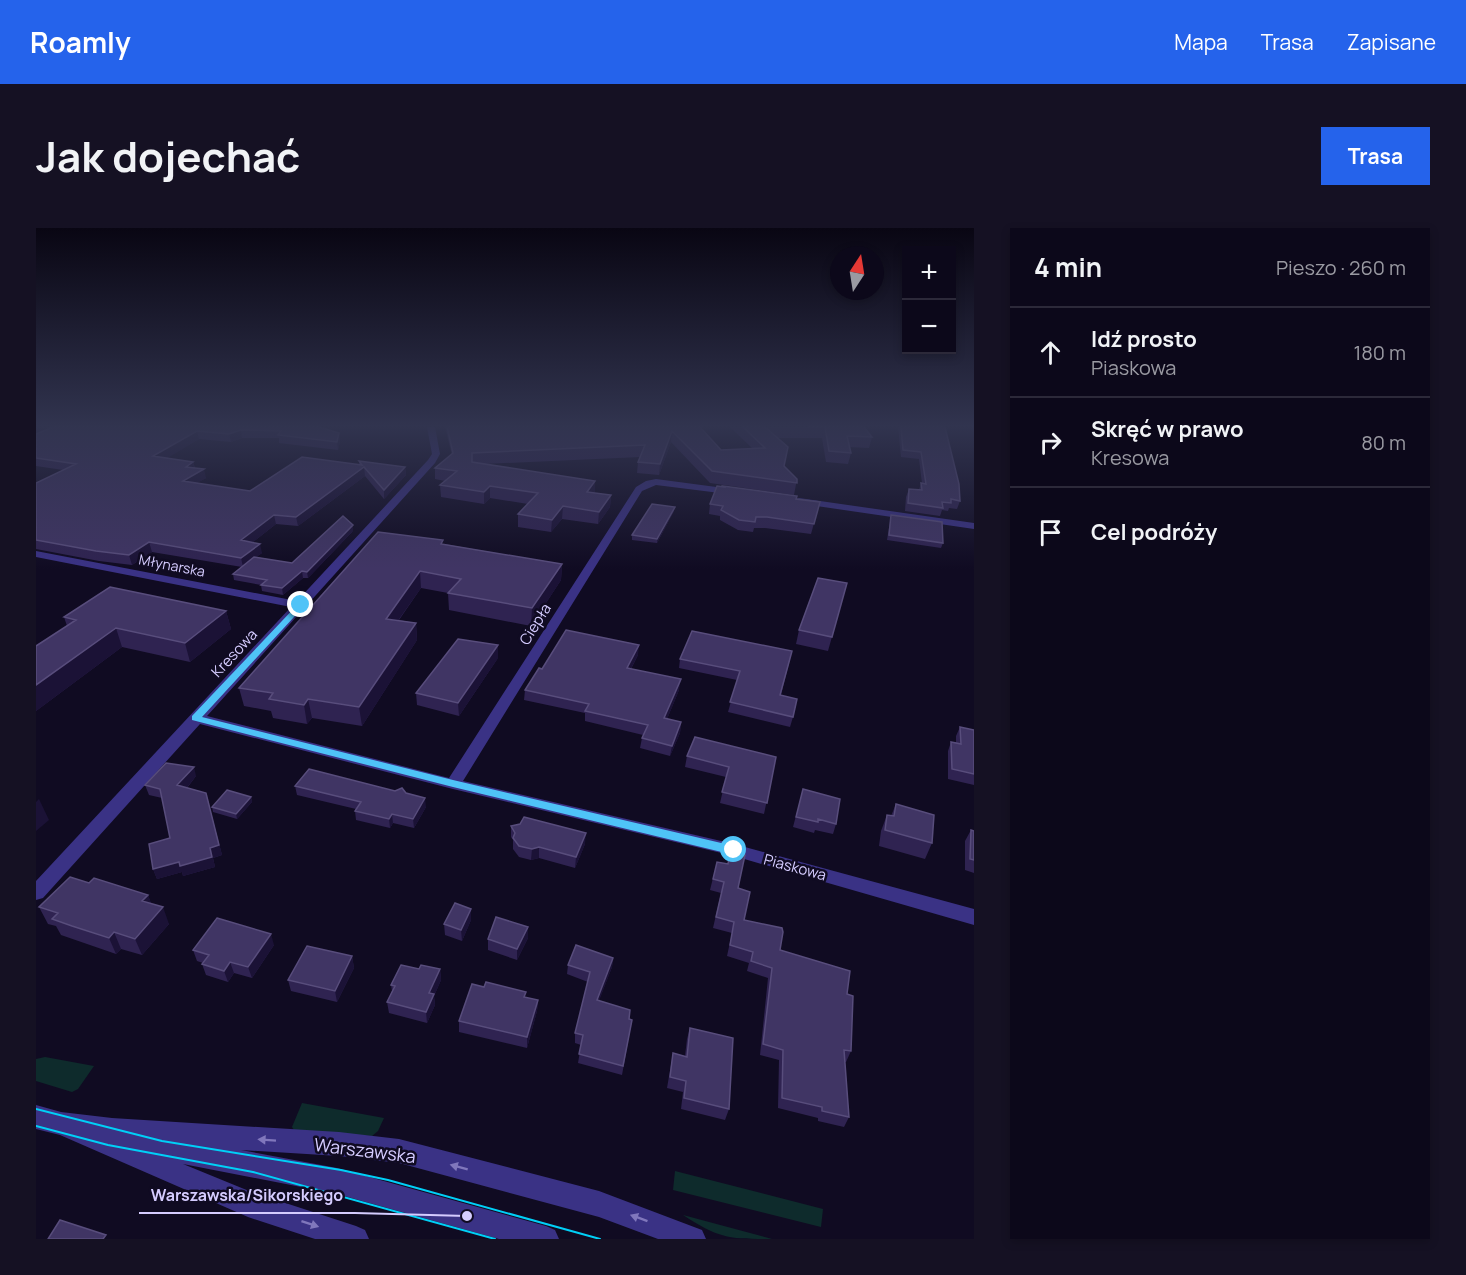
<!DOCTYPE html>
<html lang="pl">
<head>
<meta charset="utf-8">
<style>
  body { margin:0; font-family:Manrope,sans-serif; background:#151123; color:#f1f3f6 }
  .controls { position:absolute; right:18px; top:18px; display:grid; overflow:hidden; border-radius:0px; box-shadow:0 3px 9px #0003 }
  .controls button { width:54px; height:54px; display:grid; place-items:center; padding:0; border:0; border-bottom:2px solid #2c2939; background:#0c081a; color:#f1f3f6; font:30px sans-serif }
  .compass { position:absolute; left:794px; top:18px; width:54px; height:54px; border-radius:50%; background:#0c081a; box-shadow:0 3px 9px #0003; rotate:12deg }
  .stop { position:absolute; width:18px; height:18px; margin:-14px; border:4px solid #4fc3f7; border-radius:50%; background:#fff }
  .stop.end { background:#4fc3f7; border-color:#fff; box-shadow:0 2px 6px #0008 }
  .list { margin:0; padding:0; list-style:none }
  h2 { display:flex; justify-content:space-between; align-items:center; height:78px; margin:0; padding:0 24px; font-size:26px }
  h2 small { font-size:20px; font-weight:400; color:#9a9aa2 }
  .list li { display:grid; grid-template-columns:39px 1fr auto; gap:18px; align-items:center; box-sizing:border-box; height:90px; padding:0 24px; border-top:2px solid #2c2939 }
  .list b { display:block; font-size:22px; white-space:nowrap }
  .list p { margin:0; font-size:20px; white-space:nowrap; color:#9a9aa2 }
  .list em { font-size:20px; font-style:normal; color:#9a9aa2 }
  .icon { flex:none; width:33px; height:33px; fill:none; stroke:currentColor; stroke-width:2; stroke-linecap:round; stroke-linejoin:round }
  .map { position:relative; flex:none; width:938px; height:1011px; overflow:hidden; border-radius:0px }
  header { display:flex; align-items:center; gap:36px; box-sizing:border-box; height:84px; padding:0 30px; background:#2563eb; color:#fff }
  header strong { font-size:28px }
  nav { display:flex; gap:33px; margin-inline-start:auto; font-size:21px }
  .intro { display:flex; align-items:center; justify-content:space-between; box-sizing:border-box; height:144px; padding:0 36px }
  h1 { margin:0; font-size:42px }
  .button { padding:15px 27px; border-radius:0px; background:#2563eb; color:#fff; font-size:21px; font-weight:700 }
  main { display:flex; gap:36px; padding:0 36px }
  aside { flex:1; background:#0c081a; border-radius:0px; box-shadow:0 3px 9px #0003 }
  .map>svg:first-child { display:block }
  .green { fill:#0e2b2c }
  .lines { fill:none; stroke-linecap:round; stroke-linejoin:round }
  .minor { fill:#3a3285; fill-rule:evenodd }
  .tram { stroke:#00d0f7; stroke-width:2 }
  .wall { fill:#2f2351 }
  .shaded-wall { fill:#1b1236 }
  .building { fill:#403564; stroke:#584d7c; stroke-width:1.5 }
  .oneway { fill:#8077bc }
  .route { fill:#4fc3f7 }
  .labels { text-anchor:middle; dominant-baseline:central; stroke-width:5; stroke-linejoin:round; paint-order:stroke }
  .far-street-label { font-size:14px; fill:#d5ccff; stroke:#100b22 }
  .street-label { font-size:15px; fill:#d5ccff; stroke:#100b22 }
  .near-street-label { font-size:18px; fill:#d5ccff; stroke:#100b22 }
  .leader { fill:none; stroke:#d5ccff; stroke-width:2 }
  .callout-dot { fill:#d5ccff; stroke:#100b22; stroke-width:2 }
  .callout-label { font-size:16px; text-anchor:middle; font-weight:bold; fill:#d5ccff; stroke:#100b22; stroke-width:5; stroke-linejoin:round; paint-order:stroke }
</style>
</head>
<body>
<header>
<strong>Roamly</strong>
<nav><a>Mapa</a><a>Trasa</a><a>Zapisane</a></nav>
</header>
<div class="intro"><h1>Jak dojechać</h1><a class="button">Trasa</a></div>
<main>
<div class="map">
<svg width="938" height="1011" viewBox="0 0 938 1011">
  <rect width="100%" height="100%" fill="#100b22"/>
  <path class="green" d="M9 829 58 838 42 861 36 864 0 853V831Z
    M266 875 348 890 342 903 336 908 258 902 256 899Z
    M639 943 787 981 785 999 637 962Z
    M647 987 736 1011C693 1011 684 1011 647 987Z"/>
  <g class="lines">
    <path class="minor" d="M391 199H399L404 226 399 235 171 488 413 550 600 259 610 253 620 251 703 262V266L700 267 620 257 606 263 427 553 698 616 938 681V697L698 628 417 561 164 496 7 670 0 672V653L255 379 0 329V323L261 373 392 232 396 226Z
      M763 270 938 295V301L760 275V271Z
      M0 877 25 884 76 890 303 904 363 911 563 963 666 1002 670 1011H622L563 989 363 935 303 928 205 922 301 940 510 998 519 1002 523 1011H463L301 966 147 936 213 963 320 998 329 1002 333 1011H279L212 989 24 907 0 901Z"/>
    <path class="tram" d="M0 881 126 913 305 942 352 952 564 1011
      M0 898 72 917 217 944 459 1011"/>
  </g>
  <path class="wall" d="M283 199 303 205 304 213 302 222 243 215V210H206L195 214 163 211 130 230 157 234 159 240 170 250 160 255 214 263 323 237V233L369 239 370 247 348 271 329 248 262 298 240 296 217 314 226 325 220 329 256 335 317 303 272 350H267L247 367 226 363 225 357 198 352 197 346 206 339 116 324 96 337 63 333 0 321V255L27 242 0 238V206Z
    M409 199H664L685 222 716 220 694 199H828L836 209 833 220 813 219 815 225 812 236 790 234 786 210H741L748 238 761 251 758 267 674 255 635 214 623 247 601 245 602 234 604 229 447 236 559 265 575 267 574 279 562 296 526 291 515 304 482 299V286L492 276 454 270 448 276 405 269 404 257 409 253 399 251V240L416 227Z
    M862 199H909L924 273 921 281 913 280 912 283 906 282 904 288 869 283 870 269 873 261 883 262 885 255H886L883 231 865 229Z
    M687 258 784 274 775 306 729 300H718L717 304 702 302 684 292V288L673 286 674 276Z
    M638 283 621 315 596 312V307Z
    M855 287 907 315 905 320 851 312Z
    M408 316 526 336 525 352 495 398 413 382 412 365 385 360 363 392 380 395 381 412 326 498 276 490 271 496 237 490 235 483 208 478 203 460Z
    M811 355 792 423 760 416 763 402Z
    M190 383 195 401 154 434 86 419 0 483V418L31 398 28 389Z
    M756 423 745 467 757 489 754 499 692 484 701 452 643 440 644 431Z
    M602 427 595 441 643 462 631 491 645 494 644 505 634 528 604 520 606 510 607 507 549 493V485L488 472 489 462 506 441Z
    M462 430 423 488 381 477 380 465Z
    M924 499 938 502V557L912 551V523L915 514 920 515V508Z
    M651 528 740 529 728 586 684 575 690 549 649 539Z
    M160 548 151 560 170 565 186 627 177 630 179 639 147 648 146 644 121 651 117 641 134 610 126 570 113 567 109 557Z
    M259 558 370 565 390 579 378 600 357 595 354 600 320 592 319 583 320 581 261 567Z
    M767 561 800 596 797 606 779 602 778 605 757 599Z
    M215 569 216 574 201 591 177 584 176 579Z
    M860 576 896 615 889 631 843 618 845 603 851 587 855 588Z
    M475 598 549 616 539 640 503 630 495 632 483 629 477 621V612L475 609Z
    M935 602 938 603V645L929 642V613Z
    M681 634 702 660 708 692 744 722 811 766 815 823 810 834H809L813 889 808 899 782 893V890L742 880 743 832 724 827 732 750 711 743 713 735 691 728 696 705 677 700 685 665 674 662Z
    M53 655 112 667 115 676 133 696 106 727 85 721 80 726 25 707 20 698 12 696 3 679Z
    M435 692 426 713 409 707 408 696Z
    M492 710 481 732 452 722V711Z
    M238 717 216 750 198 745 192 754 170 747 166 736 167 735 161 733 157 722Z
    M316 728 318 740 301 774 255 763 252 752Z
    M577 730 576 739 563 772 596 792 586 847 542 835 545 817 539 815V805L552 754 531 746 532 737Z
    M383 741H404L405 752 398 768 399 777 391 795 353 785 351 774 356 763 355 757Z
    M490 770 502 772 501 783 491 820 423 804V793Z
    M654 800 693 881 689 892 645 881 647 864 631 860 637 825 649 828 651 811Z"/>
  <path class="shaded-wall" d="M0 199H16L0 206Z
    M205 202 206 210 195 214 193 206Z
    M161 203 163 211 120 237 117 228Z
    M636 203 635 214 623 247 624 236Z
    M303 205 304 213 302 222 301 214Z
    M157 234 159 242 150 239Z
    M328 239 329 248 262 298 260 289Z
    M369 239 370 247 348 271V262Z
    M168 241 170 250 149 262 147 253Z
    M559 253V265L551 264Z
    M454 258V270L448 276V264Z
    M575 267 574 279 562 296 563 284Z
    M527 278 526 291 515 304 516 292Z
    M639 279 638 283 621 315V311Z
    M238 287 240 296 207 322 205 312Z
    M317 297V303L272 350 271 344Z
    M113 314 116 324 96 337 93 327Z
    M224 316 226 325 207 339 205 330Z
    M526 336 525 352 495 398 496 380Z
    M266 343 267 350 247 367 246 360Z
    M384 343 385 360 351 408 350 391Z
    M190 383 195 401 154 434 149 415Z
    M380 395 381 412 326 498 323 479Z
    M80 400 86 419 0 483V457Z
    M462 417V430L423 488 422 475Z
    M603 417 602 427 590 450 591 440Z
    M645 451 643 462 627 501 628 490Z
    M272 471 276 490 271 496 268 477Z
    M645 494 644 505 634 528 636 518Z
    M158 539 160 548 145 567 141 557Z
    M170 565 186 627 177 630 179 639 147 648 146 644 121 651 117 641Z
    M215 569 216 574 201 591 200 586Z
    M389 570 390 579 378 600 377 591Z
    M3 571 13 592 0 603V574Z
    M356 586 357 595 354 600 353 591Z
    M550 605 549 616 539 640 540 629Z
    M503 619V630L495 632 496 621Z
    M112 667 118 683 106 673Z
    M127 679 133 696 106 727 99 711Z
    M435 681V692L426 713 425 702Z
    M492 699V710L481 732V721Z
    M78 704 85 721 80 726 73 710Z
    M235 706 238 717 216 750 212 739Z
    M316 728 318 740 301 774 299 763Z
    M577 730 576 739 560 781 561 772Z
    M194 734 198 745 192 754 188 743Z
    M404 741 405 752 398 768 399 777 391 795 390 784 393 765Z
    M502 772 501 783 491 820V809Z"/>
  <path class="building" d="M17 199H283L303 205 301 214 242 207 245 203 205 202 193 206 161 203 117 228 157 234 150 239 168 241 147 253 214 263 266 229 326 237 323 233 369 239 348 262 328 239 260 289 238 287 205 312 224 316 205 330 113 314 93 327 60 323 0 312V255L40 236 0 230V206Z
    M411 199H664L685 222 729 220 707 199H729L752 219 748 238 761 251V255L676 243 636 203 624 236 602 234 609 217 436 225V234L559 253 551 264 575 267 563 284 527 278 516 292 482 286 502 265 454 258 448 264 404 257 421 243 399 240 417 225Z
    M771 199H828L836 209 811 208 815 225 793 223 789 199Z
    M865 199H909L923 256 924 273 915 271V275L906 274 907 280 872 275 873 261 886 262 885 255 890 256 885 224 867 222Z
    M681 258 688 259 687 258 761 268 760 271 784 274 778 296 731 289H720L719 294 703 292 685 282 687 278 674 276Z
    M616 276 639 279 621 311 596 307Z
    M855 287 906 294 907 315 853 307Z
    M307 288 317 297 271 344 266 343 246 360 225 357 231 352 197 346 218 329 256 335Z
    M342 304 407 312 405 316 526 336 496 380 412 365 425 351 384 343 350 391 380 395 323 479 272 471 268 477 233 471 237 465 203 460Z
    M782 350 811 355 796 409 763 402Z
    M74 359 190 383 149 415 80 400 0 457V418L40 392 28 389Z
    M530 402 603 417 591 440 645 451 628 490 645 494 636 518 606 510 612 497 549 483 553 476 489 462 503 440 506 441Z
    M656 403 756 423 744 467 761 471 757 489 694 474 704 443 644 431Z
    M422 411 462 417 422 475 380 465Z
    M924 499 938 502V546L916 541 915 514 925 516Z
    M659 509 740 529 731 575 686 564 693 539 651 528Z
    M130 535 158 539 141 557 170 565 183 617 174 620 176 629 144 638 143 634 117 641 113 616 134 610 124 561 109 557Z
    M273 541 359 563 366 560 370 565 389 570 377 591 356 586 353 591 319 583 325 574 259 558Z
    M767 561 804 571 800 596 782 591V594L760 589Z
    M191 562 215 569 200 586 176 579Z
    M860 576 898 587 896 615 849 602 851 587 858 588Z
    M488 589 550 605 540 629 503 619 496 621 483 618 477 610 479 605 475 598 484 596Z
    M935 602 938 603V632L934 631Z
    M694 624 709 627 702 660 714 664 708 692 746 700 747 704 744 722 814 743 811 766 817 768 815 823 808 822 813 889 786 883V879L746 870 747 822 727 816 736 740 715 733 717 724 694 717 698 694 680 689 688 654 677 651 681 634 692 636Z
    M34 649 53 655 58 650 112 667 106 673 127 679 99 711 78 704 73 710 36 698 16 691 22 685 3 679Z
    M419 675 435 681 425 702 408 696Z
    M460 689 492 699 481 721 452 711Z
    M181 690 235 706 212 739 194 734 188 743 166 736 173 727 157 722Z
    M540 717 577 730 561 772 594 782 593 791 596 792 587 838 543 826 547 807 539 805 554 744 532 737Z
    M271 718 316 728 299 763 252 752Z
    M365 737 383 741 385 737 404 741 393 765 398 766 390 784 351 774 359 758 355 757Z
    M450 754 490 764 488 769 502 772 491 809 423 793 436 756 448 759Z
    M654 800 697 810 693 881 648 870 650 853 634 849 637 825 651 829Z
    M24 992 70 1007 67 1011H12Z"/>
  <defs><path id="oneway-solid" d="M-6-.8H1V-3.2L6.5 0L1 3.2V.8H-6Z" transform="scale(1.5)"/></defs>
  <g class="oneway">
    <use href="#oneway-solid" transform="translate(231 912) rotate(-176)"/>
    <use href="#oneway-solid" transform="translate(423 939) rotate(-165)"/>
    <use href="#oneway-solid" transform="translate(603 990) rotate(-160)"/>
    <use href="#oneway-solid" transform="translate(274 996) rotate(18)"/>
  </g>
  <linearGradient id="sky" x2="0" y2="1"><stop stop-color="#090613"/><stop offset="0.58" stop-color="#31344f"/><stop offset="1" stop-color="#31344f" stop-opacity="0"/></linearGradient>
  <rect width="938" height="341" fill="url(#sky)"/>
  <path class="route" d="M263 375 269 377 166 489 417 552 698 618 704 622 698 627 417 559 156 492V488Z"/>
  <g class="labels">
    <g class="far-street-label">
      <text transform="translate(136 337) rotate(11)">Młynarska</text>
    </g>
    <g class="street-label">
      <text transform="translate(499 396) rotate(-58)">Ciepła</text>
      <text transform="translate(198 425) rotate(-47)">Kresowa</text>
      <text transform="translate(759 639) rotate(15)">Piaskowa</text>
    </g>
    <g class="near-street-label">
      <text transform="translate(329 922) rotate(7)">Warszawska</text>
    </g>
  </g>
  <path class="leader" d="M431 988L319 985H103"/>
  <circle class="callout-dot" cx="431" cy="988" r="6"/>
  <g class="callout-label">
    <text x="211" y="973">Warszawska/Sikorskiego</text>
  </g>
</svg>
<div class="controls">
<button>+</button>
<button>−</button>
</div>
<svg class="compass" viewBox="-18 -18 36 36"><path d="M0-13l5 13h-10z" fill="#e53935"/><path d="M0 13l5-13h-10z" fill="#9a9aa2"/></svg>
<div class="stop" style="left:698px;top:622px"></div>
<div class="stop end" style="left:265px;top:377px"></div>
</div>
<aside>
<h2>4 min<small>Pieszo · 260 m</small></h2>
<ul class="list">
<li><svg class="icon" aria-label="ahead" viewBox="0 0 24 24"><path d="M12 20V5M6 11l6-6 6 6"/></svg><div><b>Idź prosto</b><p>Piaskowa</p></div><em>180 m</em></li>
<li><svg class="icon" aria-label="right" viewBox="0 0 24 24"><path d="M7 20v-9h11M14 6l5 5-5 5"/></svg><div><b>Skręć w prawo</b><p>Kresowa</p></div><em>80 m</em></li>
<li><svg class="icon" aria-label="arrive" viewBox="0 0 24 24"><path d="M6 21V4h12l-3 4 3 4H6"/></svg><div><b>Cel podróży</b></div></li>
</ul>
</aside>
</main>
</body>
</html>
